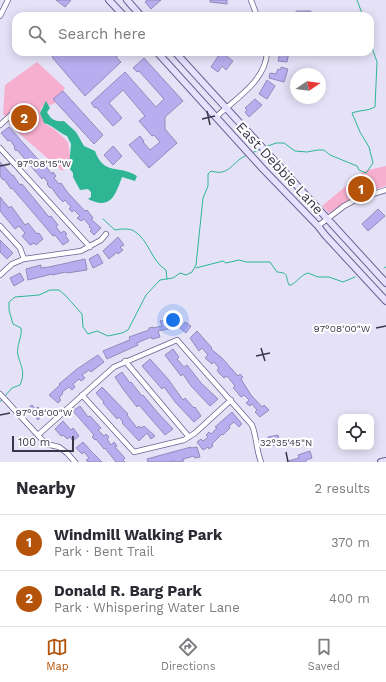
<!DOCTYPE html>
<html lang="en">
<head>
<meta charset="utf-8">
<style>
  body { margin:0; font-family:"Work Sans",sans-serif; background:#f2f2f3; color:#2b2b33 }
  .controls { position:absolute; right:12px; bottom:12px; display:grid; overflow:hidden; border-radius:8px; box-shadow:0 2px 10px #0003 }
  .controls button { width:36px; height:36px; display:grid; place-items:center; padding:0; border:0; border-bottom:1px solid #e1e1e2; background:#fff; color:#2b2b33; font:20px sans-serif }
  .compass { position:absolute; left:290px; top:68px; width:36px; height:36px; border-radius:50%; background:#fff; box-shadow:0 2px 10px #0003; rotate:77deg }
  .scale { position:absolute; left:12px; bottom:10px; width:62px; box-sizing:border-box; padding-left:4px; border:2px solid #3a374b; border-top:0; font-size:11px; line-height:14px; white-space:nowrap; color:#3a374b; -webkit-text-stroke:3px #fff; paint-order:stroke }
  .you { position:absolute; left:173px; top:320px; width:14px; height:14px; margin:-10px; border:3px solid #fff; border-radius:50%; background:#1a73e8; box-shadow:0 0 0 6px #1a73e833 }
  .badge { display:grid; place-items:center; width:26px; height:26px; border-radius:50%; background:#b45309; color:#fff; font-size:13px; font-weight:700 }
  .pin { position:absolute; translate:-50% -50%; border:2px solid #fff; box-shadow:0 1px 4px #0006 }
  .list { margin:0; padding:0; list-style:none }
  h2 { display:flex; justify-content:space-between; align-items:center; height:52px; margin:0; padding:0 16px; font-size:17px }
  h2 small { font-size:13px; font-weight:400; color:#7c7c81 }
  .list li { display:grid; grid-template-columns:26px 1fr auto; gap:12px; align-items:center; box-sizing:border-box; height:56px; padding:0 16px; border-top:1px solid #e1e1e2 }
  .list b { display:block; font-size:15px; white-space:nowrap }
  .list p { margin:0; font-size:13px; white-space:nowrap; color:#7c7c81 }
  .list em { font-size:13px; font-style:normal; color:#7c7c81 }
  .icon { flex:none; width:22px; height:22px; fill:none; stroke:currentColor; stroke-width:2; stroke-linecap:round; stroke-linejoin:round }
  .map { position:relative; flex:none; width:386px; height:462px; overflow:hidden }
  .search { position:absolute; background:#fff; box-shadow:0 2px 10px #0003; left:12px; right:12px; top:12px; height:44px; display:flex; align-items:center; gap:10px; box-sizing:border-box; padding:0 14px; border-radius:12px; color:#7c7c81; font-size:15px }
  .sheet { height:164px; background:#fff }
  nav { display:flex; justify-content:space-around; align-items:center; box-sizing:border-box; height:56px; border-top:1px solid #e1e1e2; background:#fff; font-size:11px; color:#7c7c81 }
  nav a { display:grid; justify-items:center; gap:2px }
  nav .on { color:#b45309 }
  .map>svg:first-child { display:block }
  .green { fill:#f6afce }
  .water { fill:#2eb694 }
  .lines { fill:none; stroke-linecap:round; stroke-linejoin:round }
  .stream { stroke:#2eb694; stroke-width:1 }
  .building { fill:#b8adee; stroke:#928bbb }
  .street-casing { stroke:#6a6291; stroke-width:6 }
  .secondary-casing { stroke:#6a6291; stroke-width:8 }
  .street { stroke:#fff; stroke-width:4.5 }
  .secondary { stroke:#e7e1ff; stroke-width:6 }
  .ticks { fill:none; stroke:#3a374b; stroke-width:1.5 }
  .labels { text-anchor:middle; dominant-baseline:central; stroke-width:4; stroke-linejoin:round; paint-order:stroke }
  .street-label { font-size:14px; fill:#3a374b; stroke:#fff }
  .ticks-label { font-size:10px; text-anchor:middle; fill:#3a374b; stroke:#fff; stroke-width:4; stroke-linejoin:round; paint-order:stroke }
</style>
</head>
<body>
<div class="map">
<svg width="386" height="462" viewBox="0 0 386 462">
  <rect width="100%" height="100%" fill="#e5e2f8"/>
  <path class="green" d="M37 62 65 88 54 104 42 107 40 113 44 123 54 129 68 142 71 162 62 171 13 128 3 114 5 85Z
    M386 166V186L355 196 329 213 322 206 364 171Z"/>
  <path class="water" d="M46 101 50 108 47 112C51 120 56 122 64 121L76 132 84 146 95 151C104 176 118 164 137 176L135 181 122 177C115 196 111 210 88 199L91 197V192L88 189 80 190 73 177V173L69 168 71 144 67 136C58 132 54 126 44 123L40 113Z"/>
  <g class="lines">
    <path class="stream" d="M357 0 363 16
      M265 147 276 143H284L295 151 307 152 318 150H324L330 155 357 166 359 170 366 173 373 163 369 147 360 132 352 113C360 110 368 111 375 107L377 62 370 42
      M252 153 260 149
      M103 219 115 230C120 229 129 228 134 231 149 240 151 261 166 270L167 279
      M196 268 223 261 226 263 239 260 246 262H270L277 272C289 273 285 275 289 285H291C297 282 301 275 308 273L318 277H329L343 282 355 277
      M384 268 386 267
      M4 397 12 388 20 385C28 368 15 360 18 347 19 340 22 336 21 328L13 324 9 310V302L15 297 39 295 50 290H59L66 296 82 314 83 327 88 334 97 331 108 336 122 333 128 330 146 295 160 280 173 278 180 273 186 275 192 272 196 265 203 198 208 186V174L211 171C230 177 232 161 247 155
      M0 402 2 399"/>
  </g>
  <path class="building" d="M56 0H71L65 7Z
    M147 0H161L151 9 145 2Z
    M210 0H227V4L210 2Z
    M296 11H311V14H309V16H296Z
    M57 52H118L120 54 116 57 121 62 85 96 52 57Z
    M221 52 233 61 226 70 222 66 218 72 211 67Z
    M280 52H289L287 62 278 61Z
    M144 58 183 101 165 117V129L177 143 149 168 129 145 140 136 144 141 143 142 150 150 160 142 154 135 152 136 139 121 145 116 123 90 109 103 122 118 113 126 96 107 95 108 91 103 125 72 156 107 164 99 139 71 137 72 133 68Z
    M281 67 288 69 284 82 269 78 270 73 276 74 278 69 281 70Z
    M267 80 275 86 267 99 259 94Z
    M63 91 103 135 94 144 53 99Z
    M255 99 262 105 249 117 245 112 247 110 245 108Z
    M9 127 43 165 44 164 52 174 53 172 56 176 54 178 59 184 61 183 68 193 85 211 87 210 93 218 91 219 101 228 94 235 90 231 92 229 89 227 90 226 84 219 81 221 77 218 80 216 74 210 72 212 69 209 71 207 65 200 63 202 59 198 51 187 50 188 47 184 48 183 44 177 42 179 17 150 16 151 14 148 15 147 10 140 8 141 1 133Z
    M113 146 122 156 113 165 104 155Z
    M0 162 13 176V175L20 185 22 184 49 217 51 216 58 225 56 227 61 233 64 231 67 234 65 235 69 241 63 245 55 235 53 236 12 188 11 189 4 179 3 180 0 176Z
    M0 197 9 208 11 206 17 214 25 225 28 223 37 234 39 233 43 239 36 245 34 243 30 245 22 236 25 233 19 226 15 229 0 211Z
    M378 209 385 216 368 231 362 224Z
    M118 237 124 245 120 247 123 250 118 254 117 252 109 259 103 251Z
    M0 240 13 253 7 259 0 252Z
    M98 254 103 263 93 268 89 259Z
    M85 259 87 270 67 273 66 272 52 275V274L28 280 26 269 41 265V268L49 267Z
    M20 273 24 280 14 286 10 278Z
    M170 318 173 328 158 331 160 337 152 339 151 337 137 343 138 345 107 359 103 351 127 341 130 340 129 337 149 330V328L153 327V328L162 326 160 321Z
    M185 322 191 326 186 333 180 328Z
    M197 331 212 348 211 349 222 358 238 376 240 374 243 377 241 379 251 395 262 407 264 405 269 410 260 417 255 412 257 410 252 404 250 406 246 403 249 400 244 395 241 397 236 391 233 388 235 386 227 376 224 378 219 373 217 370 219 368 214 362 212 364 205 358 208 355 202 348 199 351 190 338Z
    M173 349 179 357 177 359 184 367 187 365 201 383 218 399 210 406 191 386 183 374 181 376 165 355Z
    M98 355 104 362 91 372 89 370 82 375 85 378 81 381 79 379 73 384 75 387 72 390 69 387 62 392 63 393 59 398 61 400 58 403 49 395 60 385 59 384 77 369Z
    M150 359 168 379 183 400 185 398 194 408 195 407 201 416 194 422 176 403 164 387 162 389 142 366Z
    M122 372 130 383 131 382 142 396 143 395 157 412 173 429 165 435 139 405 137 407 123 389 115 377Z
    M102 387 128 414 127 415 137 428 139 426 141 428 144 426 155 436 151 439 147 433 139 441 122 423 123 422 119 417 117 419 103 403 104 402 96 393Z
    M32 405 35 409 38 407 43 412 39 415 41 417 38 420 28 408Z
    M80 406 88 417 90 416 101 428 98 430 104 436 106 434 109 437 107 439 111 445 114 442 117 446 115 447 125 458 123 460 125 462H116L105 448 104 449 96 439 95 440 92 437 94 435 73 411Z
    M232 412 242 424 239 427 234 422 229 426 230 428 223 435 222 434 212 444 213 446 209 449 208 447 203 450 197 442 201 439 203 441 208 437 206 435 209 432 211 434 217 428 215 427Z
    M63 421 71 430 73 428 79 436 73 441 70 437 67 439 63 435 61 436 55 429Z
    M278 435 280 444 267 447 266 441H269L268 437Z
    M83 442 91 451 102 462H88L86 460 89 458 84 452 82 454 76 448Z
    M191 447V448L197 447 200 457 195 458 194 456 183 459 184 461 177 462 175 461 169 462H148L147 459Z
    M310 451 312 458 306 460V462H288V461L299 458 298 455Z"/>
  <g class="lines">
    <g class="street-casing">
      <path id="street" d="M251 0 257 16
        M0 16 8 0
        M216 117C235 99 266 81 267 52
        M0 125 11 115
        M0 148 90 247
        M0 226 20 248 24 259
        M318 226 344 206 357 199 386 190
        M0 275 12 264 24 259 81 251 101 240 106 234
        M125 361 189 437
        M0 394 46 444 59 447 67 453 75 462
        M82 395 134 452 184 440 195 433 231 400
        M38 435 114 367 177 340 252 425C257 438 256 449 261 462"/>
    </g>
    <g class="secondary-casing">
      <path id="secondary" d="M109 0 124 16
        M127 0 141 16
        M157 52 263 169 318 226 325 235 386 301
        M175 52 386 283
        M381 462 386 461"/>
    </g>
    <use href="#street" class="street"/>
    <use href="#secondary" class="secondary"/>
  </g>
  <path class="ticks" d="M207 111 210 125M202 119 215 116M0 166 10 164M376 328 386 326M261 348 265 361M256 356 270 353M0 415 10 413M286 452 288 462"/>
  <g class="labels">
    <g class="street-label">
      <text transform="translate(280 168) rotate(47)">East Debbie Lane</text>
    </g>
  </g>
  <g class="ticks-label">
    <text x="44" y="167">97°08'15"W</text>
    <text x="342" y="332">97°08'00"W</text>
    <text x="44" y="416">97°08'00"W</text>
    <text x="286" y="446">32°35'45"N</text>
  </g>
</svg>
<div class="controls">
<button><svg class="icon" aria-label="locate" viewBox="0 0 24 24"><circle cx="12" cy="12" r="6"/><path d="M12 2v4M12 18v4M2 12h4M18 12h4"/></svg></button>
</div>
<svg class="compass" viewBox="-18 -18 36 36"><path d="M0-13l5 13h-10z" fill="#e53935"/><path d="M0 13l5-13h-10z" fill="#7c7c81"/></svg>
<div class="scale">100 m</div>
<div class="you"></div>
<div class="pin badge" style="left:361px;top:189px">1</div>
<div class="pin badge" style="left:24px;top:118px">2</div>
<div class="search"><svg class="icon" aria-label="search" viewBox="0 0 24 24"><circle cx="10" cy="10" r="6"/><path d="M15 15l6 6"/></svg>Search here</div>
</div>
<section class="sheet">
<h2>Nearby<small>2 results</small></h2>
<ul class="list">
<li><span class="badge">1</span><div><b>Windmill Walking Park</b><p>Park · Bent Trail</p></div><em>370 m</em></li>
<li><span class="badge">2</span><div><b>Donald R. Barg Park</b><p>Park · Whispering Water Lane</p></div><em>400 m</em></li>
</ul>
</section>
<nav>
<a class="on"><svg class="icon" aria-label="map" viewBox="0 0 24 24"><path d="M3 6l6-2 6 2 6-2v14l-6 2-6-2-6 2zM9 4v14M15 6v14"/></svg>Map</a>
<a><svg class="icon" aria-label="directions" viewBox="0 0 24 24"><path d="M12 3l9 9-9 9-9-9zM9 14v-3h6M13 9l2 2-2 2"/></svg>Directions</a>
<a><svg class="icon" aria-label="saved" viewBox="0 0 24 24"><path d="M7 4h10v16l-5-4-5 4z"/></svg>Saved</a>
</nav>
</body>
</html>
